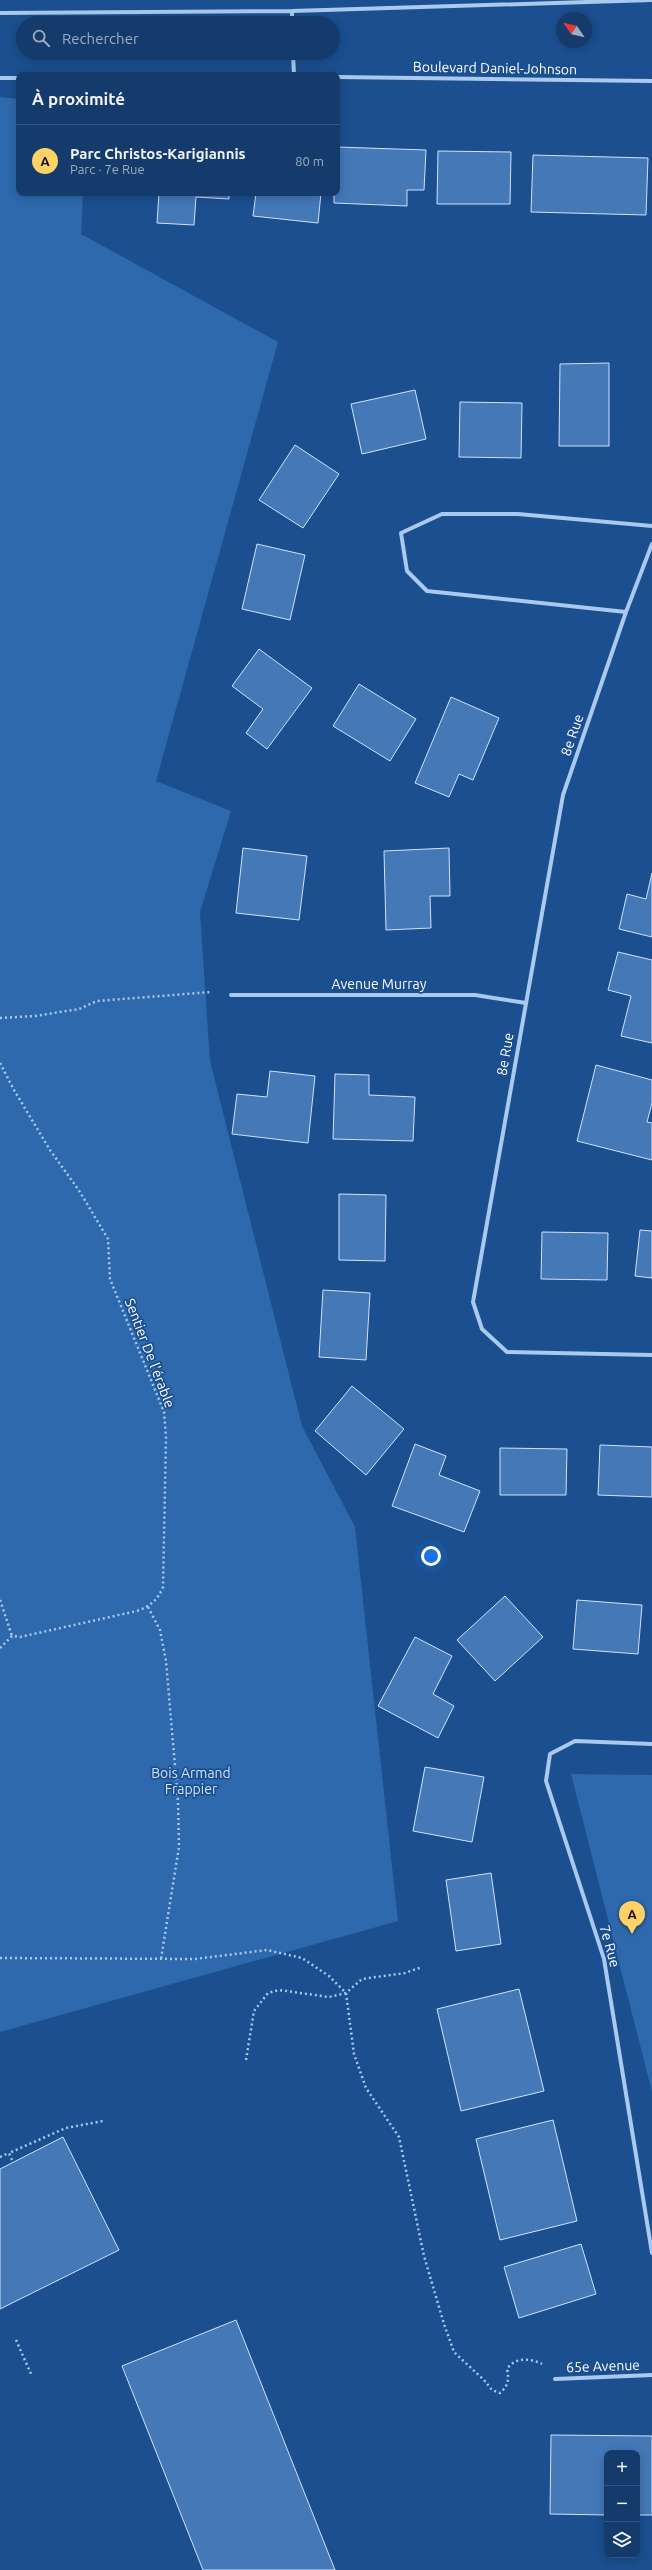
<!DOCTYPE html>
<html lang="fr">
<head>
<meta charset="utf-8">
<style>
  body { margin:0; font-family:Ubuntu,sans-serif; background:#214673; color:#f1f3f6 }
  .controls { position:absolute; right:12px; bottom:12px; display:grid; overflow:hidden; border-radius:8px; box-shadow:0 2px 10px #0003 }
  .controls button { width:36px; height:36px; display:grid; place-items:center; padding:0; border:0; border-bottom:1px solid #33557e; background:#143b6b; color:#f1f3f6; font:20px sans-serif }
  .compass { position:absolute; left:556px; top:12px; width:36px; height:36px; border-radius:50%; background:#143b6b; box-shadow:0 2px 10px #0003; rotate:304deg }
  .you { position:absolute; left:431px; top:1556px; width:14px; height:14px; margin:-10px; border:3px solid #fff; border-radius:50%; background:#1a73e8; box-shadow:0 0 0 6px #1a73e833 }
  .badge { display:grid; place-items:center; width:26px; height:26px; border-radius:50%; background:#ffd166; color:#111; font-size:13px; font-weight:700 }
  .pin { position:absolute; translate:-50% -33px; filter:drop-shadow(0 1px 2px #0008) }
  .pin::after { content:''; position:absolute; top:21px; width:14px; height:12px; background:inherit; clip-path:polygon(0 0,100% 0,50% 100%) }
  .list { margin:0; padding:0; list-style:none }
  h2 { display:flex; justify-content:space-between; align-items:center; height:52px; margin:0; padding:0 16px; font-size:17px }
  h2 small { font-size:13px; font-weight:400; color:#9dadc1 }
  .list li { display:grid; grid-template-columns:26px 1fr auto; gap:12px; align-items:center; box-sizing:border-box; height:72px; padding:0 16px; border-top:1px solid #33557e }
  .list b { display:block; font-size:15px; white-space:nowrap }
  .list p { margin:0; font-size:13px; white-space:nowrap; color:#9dadc1 }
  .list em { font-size:13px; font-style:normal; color:#9dadc1 }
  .icon { flex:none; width:22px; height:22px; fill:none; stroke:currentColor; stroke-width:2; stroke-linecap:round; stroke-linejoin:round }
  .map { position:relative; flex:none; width:652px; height:2570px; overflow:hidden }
  .search { position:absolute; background:#143b6b; box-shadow:0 2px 10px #0003; left:16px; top:16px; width:324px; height:44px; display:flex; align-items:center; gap:10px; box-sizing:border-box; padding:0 14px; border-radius:22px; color:#9dadc1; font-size:15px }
  .panel { position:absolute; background:#143b6b; box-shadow:0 2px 10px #0003; left:16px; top:72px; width:324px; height:124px; border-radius:8px }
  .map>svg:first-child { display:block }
  .green { fill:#2e69ad }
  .building { fill:#4478b7; stroke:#cfe3fa }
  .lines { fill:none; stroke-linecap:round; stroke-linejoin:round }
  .path { stroke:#a9c9ee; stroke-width:2.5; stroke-dasharray:2 3; stroke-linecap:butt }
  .street { stroke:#a9c9ee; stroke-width:4 }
  .labels { text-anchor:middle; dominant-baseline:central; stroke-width:3.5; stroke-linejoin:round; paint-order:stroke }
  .street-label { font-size:14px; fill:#fff; stroke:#1b4f8f }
  .park-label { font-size:14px; fill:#cfe3fa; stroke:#1b4f8f }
</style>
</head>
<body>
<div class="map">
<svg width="652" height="2570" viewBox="0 0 652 2570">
  <rect width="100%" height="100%" fill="#1b4f8f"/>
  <path class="green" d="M0 97 19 99V193H83L81 234 278 342 156 781 231 811 200 912 210 1061 302 1426 355 1527 398 1921 0 2032Z
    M571 1774 652 1775V2092Z"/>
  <path class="building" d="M337 147 426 150 424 190H407V206L334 203V193H337Z
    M438 151 511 152 510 204H437Z
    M533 155 648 158 646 215 531 212Z
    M159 193H229V199L196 197 194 225 157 223Z
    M256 193H321L318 223 253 216Z
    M609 363V446H559L560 364Z
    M415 390 426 439 362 454 351 404Z
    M460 402 522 403 521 458 459 457Z
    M295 445 339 474 303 528 259 500Z
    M257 544 305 555 290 620 242 609Z
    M259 649 312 688 267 749 246 733 263 709 232 686Z
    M359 684 416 719 390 761 333 726Z
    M451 697 499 718 473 780 459 774 449 797 415 783Z
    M243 848 307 856 299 920 236 913Z
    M449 848 450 896H430L431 928 386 930 384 851Z
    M652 873V937L619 929 627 894 646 899Z
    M618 952 652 960V1043L621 1036 631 996 608 990Z
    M596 1065 652 1080V1103L647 1122 652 1123V1160L577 1141Z
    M270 1071 315 1076 308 1143 232 1134 237 1094 267 1097Z
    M335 1074 369 1075V1095L415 1097 413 1141 333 1139Z
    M339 1194 386 1195 385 1261 339 1260Z
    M640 1230 652 1231V1278L635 1276Z
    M542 1232 608 1233 607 1280 541 1279Z
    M323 1290 370 1293 366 1360 319 1357Z
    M352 1386 404 1429 366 1475 315 1431Z
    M415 1444 446 1456 439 1475 480 1491 464 1532 392 1506Z
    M600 1445 652 1447V1497L598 1495Z
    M500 1448 567 1449 566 1495H500Z
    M505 1596 543 1637 495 1681 457 1640Z
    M577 1600 642 1605 638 1654 573 1649Z
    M415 1637 452 1656 433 1694 454 1706 438 1738 378 1706Z
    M425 1767 484 1777 472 1842 413 1831Z
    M491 1873 501 1944 456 1951 446 1880Z
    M519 1989 544 2091 461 2111 437 2009Z
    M553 2120 577 2221 500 2240 476 2139Z
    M63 2137 119 2250 0 2309V2169Z
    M581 2244 596 2294 519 2318 504 2267Z
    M236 2320 335 2570H203L122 2366Z
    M551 2435 652 2436V2515H637V2453H607V2515L550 2514Z"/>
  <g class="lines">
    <path class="path" d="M0 1018 35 1016 79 1009 97 1001 211 992
      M0 1063 14 1090 50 1150 80 1192 108 1239 110 1279 164 1412 166 1437 163 1587C158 1600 150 1606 137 1611L20 1637 12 1636
      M0 1600 12 1636
      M148 1607 160 1630 166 1661 178 1801 179 1847 161 1959
      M0 1648 12 1636
      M0 1958 195 1959 267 1950 302 1958 329 1976 346 1993 354 2054 366 2088 399 2137 424 2256 444 2324 454 2352 484 2380 492 2390 500 2393C509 2385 509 2379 507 2369 515 2357 530 2358 542 2364
      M246 2060 254 2011 268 1993 279 1990 329 1997 346 1993 362 1979 405 1973 422 1967
      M0 2157 9 2153
      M12 2160 9 2153 66 2128 103 2121
      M16 2340 31 2374"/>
    <path class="street" d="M292 11V23
      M0 13 292 11 652 0
      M293 53 294 75
      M337 77 652 81
      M0 78H19
      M652 544 626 612 563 795 473 1302 482 1329 507 1352 652 1355
      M626 612 427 591 407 571 401 533 442 514H518L652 526
      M231 995H475L526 1003
      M652 1744 575 1741 550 1754 546 1781 604 1959 652 2253
      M555 2379 652 2375"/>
  </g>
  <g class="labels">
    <g class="street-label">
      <text transform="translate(495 68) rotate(1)">Boulevard Daniel-Johnson</text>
      <text transform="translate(572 735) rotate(-71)">8e Rue</text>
      <text x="379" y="984">Avenue Murray</text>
      <text transform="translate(505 1054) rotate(-80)">8e Rue</text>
      <text transform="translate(150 1353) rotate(69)">Sentier De l'érable</text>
      <text transform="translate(610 1946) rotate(75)">7e Rue</text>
      <text transform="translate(603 2366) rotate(-2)">65e Avenue</text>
    </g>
    <g class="park-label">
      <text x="191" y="1773">Bois Armand<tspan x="191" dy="16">Frappier</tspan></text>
    </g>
  </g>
</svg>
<div class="controls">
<button>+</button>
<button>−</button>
<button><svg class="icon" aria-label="layers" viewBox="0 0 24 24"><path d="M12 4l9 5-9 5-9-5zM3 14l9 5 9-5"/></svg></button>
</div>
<svg class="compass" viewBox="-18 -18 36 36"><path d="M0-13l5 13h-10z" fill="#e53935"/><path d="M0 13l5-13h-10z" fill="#9dadc1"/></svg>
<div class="you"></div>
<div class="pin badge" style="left:632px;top:1934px">A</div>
<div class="search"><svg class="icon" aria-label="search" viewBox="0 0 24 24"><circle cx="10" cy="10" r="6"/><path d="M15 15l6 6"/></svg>Rechercher</div>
<section class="panel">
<h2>À proximité<small></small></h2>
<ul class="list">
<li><span class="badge">A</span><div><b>Parc Christos-Karigiannis</b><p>Parc · 7e Rue</p></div><em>80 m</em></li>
</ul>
</section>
</div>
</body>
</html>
